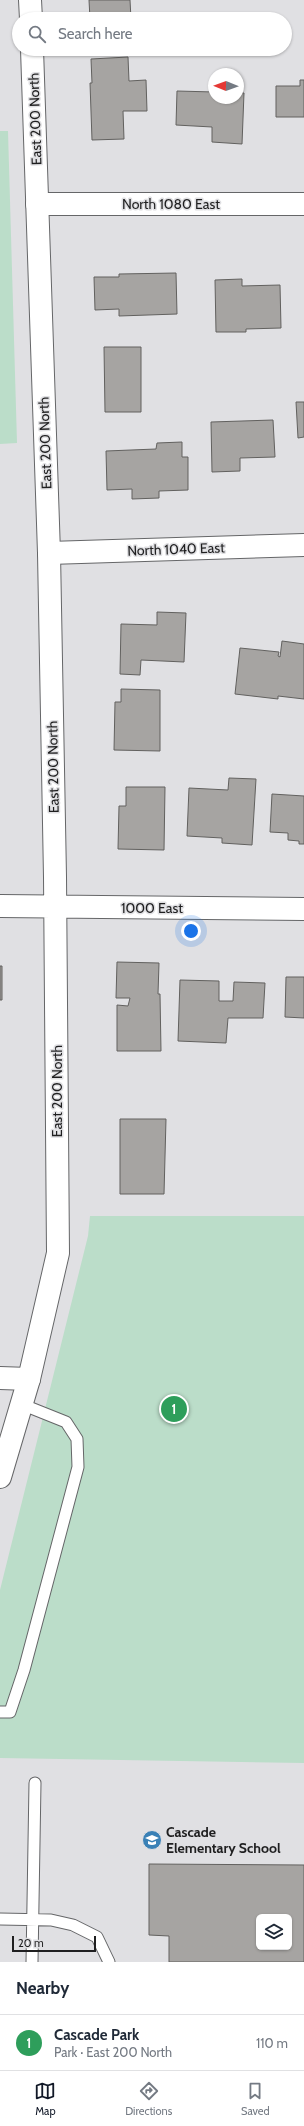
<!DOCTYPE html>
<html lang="en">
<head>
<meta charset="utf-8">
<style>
  body { margin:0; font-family:Cabin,sans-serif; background:#f6f6f7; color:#1f2937 }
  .controls { position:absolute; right:12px; bottom:12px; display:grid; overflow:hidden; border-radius:6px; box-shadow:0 1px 3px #0004 }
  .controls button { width:36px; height:36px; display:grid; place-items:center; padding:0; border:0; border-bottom:1px solid #e0e1e3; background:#fff; color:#1f2937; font:20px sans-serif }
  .compass { position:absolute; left:208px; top:68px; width:36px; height:36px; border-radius:50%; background:#fff; box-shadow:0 1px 3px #0004; rotate:271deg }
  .scale { position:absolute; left:12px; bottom:10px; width:84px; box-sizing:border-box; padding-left:4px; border:2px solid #1f1f20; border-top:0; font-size:11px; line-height:14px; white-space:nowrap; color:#1f1f20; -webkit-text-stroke:3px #e0e0e3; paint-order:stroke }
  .you { position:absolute; left:191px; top:931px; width:14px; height:14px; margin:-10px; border:3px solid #fff; border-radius:50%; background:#1a73e8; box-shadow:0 0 0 6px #1a73e833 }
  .badge { display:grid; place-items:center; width:26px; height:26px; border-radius:50%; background:#111827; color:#fff; font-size:13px; font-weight:700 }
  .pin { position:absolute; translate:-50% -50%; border:2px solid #fff; box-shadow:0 1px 4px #0006 }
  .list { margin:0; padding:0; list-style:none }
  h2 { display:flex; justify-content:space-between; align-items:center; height:52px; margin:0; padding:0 16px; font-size:17px }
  h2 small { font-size:13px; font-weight:400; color:#747a83 }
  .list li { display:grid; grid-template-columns:26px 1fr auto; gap:12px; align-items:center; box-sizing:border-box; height:56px; padding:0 16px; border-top:1px solid #e0e1e3 }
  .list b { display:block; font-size:15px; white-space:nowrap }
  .list p { margin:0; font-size:13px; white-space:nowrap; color:#747a83 }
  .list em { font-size:13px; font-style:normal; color:#747a83 }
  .icon { flex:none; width:22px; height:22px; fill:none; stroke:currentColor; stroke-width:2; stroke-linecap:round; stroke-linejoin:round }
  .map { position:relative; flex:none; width:304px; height:1962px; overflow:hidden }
  .search { position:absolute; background:#fff; box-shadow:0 1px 3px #0004; left:12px; right:12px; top:12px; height:44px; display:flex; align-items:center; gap:10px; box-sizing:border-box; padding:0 14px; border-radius:22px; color:#747a83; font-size:15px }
  .sheet { height:108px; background:#fff }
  nav { display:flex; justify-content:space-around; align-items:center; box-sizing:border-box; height:56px; border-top:1px solid #e0e1e3; background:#fff; font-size:11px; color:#747a83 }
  nav a { display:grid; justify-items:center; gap:2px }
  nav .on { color:#111827 }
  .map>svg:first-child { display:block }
  .green { fill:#bbddc9 }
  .building { fill:#a6a4a2; stroke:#62615f; fill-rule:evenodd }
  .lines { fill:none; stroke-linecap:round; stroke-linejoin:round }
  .service-casing { stroke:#656668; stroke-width:13 }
  .minor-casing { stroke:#656668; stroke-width:24 }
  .tertiary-casing { stroke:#656668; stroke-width:24 }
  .service { stroke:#fff; stroke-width:11 }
  .minor { stroke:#fff; stroke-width:22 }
  .tertiary { stroke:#fff; stroke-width:22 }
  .labels { text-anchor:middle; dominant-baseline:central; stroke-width:3; stroke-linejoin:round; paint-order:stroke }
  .street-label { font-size:14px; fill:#1f1f20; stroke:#e0e0e3 }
  .poi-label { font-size:14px; font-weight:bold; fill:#1f1f20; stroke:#e0e0e3; text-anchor:start }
</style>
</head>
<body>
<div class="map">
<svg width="304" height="1962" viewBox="0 0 304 1962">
  <rect width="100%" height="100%" fill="#e0e0e3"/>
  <path class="green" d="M0 131H8L17 443 0 444Z
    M90 1216H304V1763L0 1758V1590L88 1236Z"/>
  <path class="building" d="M89 0H130L131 19H90Z
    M128 57 129 81 146 80 147 111H123L124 139 92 140 90 83H92L91 59Z
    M300 80H304V117H276V86H300Z
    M177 91 214 92V98H238V93H244L242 144 212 142V127L176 125Z
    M176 273 177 314 119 316V309L95 310 94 277H119V274Z
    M242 279V286L280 285 281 328 246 329V332H216L215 280Z
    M104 347H141V412H105Z
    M296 402H304V437L298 438Z
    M273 420 275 457 240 458V471L212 472 211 422Z
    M182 442V457H188V490L159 491V498L132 499V489L107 490 106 451 156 449 157 443Z
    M157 612 186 613 184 662 141 660 140 675 120 674 121 624 157 625Z
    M282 641 304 644V699L278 696V699L235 694 240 648 279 652 278 656 280 657Z
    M121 689 160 690V751L114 750 115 702H121Z
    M229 778 256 779 252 845 222 843V838L187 836 189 788 228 790Z
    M126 787H165L164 850 118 849 119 806H126Z
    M272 794 304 796V844H299V841L288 840V833L270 832Z
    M117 962 159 963 158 994H160L161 1051H117V1005L128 1006 130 998H116Z
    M0 966H2V1000H0Z
    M286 977H304V1018L285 1017Z
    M180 980 219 981V1001H233L234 982 265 983 263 1018H228L226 1043 178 1041Z
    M120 1119H166L164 1194H120Z
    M149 1864 304 1865V1962H169V1936L149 1935ZM259 1917H289V1947H259Z"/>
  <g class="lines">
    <g class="service-casing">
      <path id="service" d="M0 1712H10L24 1670 78 1467 77 1439 66 1422 21 1404
        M0 1919 51 1920 73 1925 97 1937 109 1962
        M32 1962 35 1783"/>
    </g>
    <g class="minor-casing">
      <path id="minor" d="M37 204H304
        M49 553 304 545
        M0 1378 29 1379"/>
    </g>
    <g class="tertiary-casing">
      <path id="tertiary" d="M30 0 31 19
        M0 906 304 909
        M0 1477 29 1379 58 1253 55 877 49 553 32 49"/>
    </g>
    <use href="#service" class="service"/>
    <use href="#minor" class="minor"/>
    <use href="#tertiary" class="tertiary"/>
  </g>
  <defs>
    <g id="school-disc" transform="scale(1)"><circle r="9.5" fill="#3a81b6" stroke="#e0e0e3"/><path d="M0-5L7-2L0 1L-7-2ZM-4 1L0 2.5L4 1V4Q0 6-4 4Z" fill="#fff"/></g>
  </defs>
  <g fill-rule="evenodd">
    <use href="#school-disc" x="152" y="1840"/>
  </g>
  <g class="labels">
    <g class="street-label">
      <text transform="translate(35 119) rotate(-92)">East 200 North</text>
      <text x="171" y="204">North 1080 East</text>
      <text transform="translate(45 443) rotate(-92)">East 200 North</text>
      <text transform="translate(176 549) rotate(-2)">North 1040 East</text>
      <text transform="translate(53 767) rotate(-91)">East 200 North</text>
      <text x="152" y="908">1000 East</text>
      <text transform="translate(57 1091) rotate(-90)">East 200 North</text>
    </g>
    <g class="poi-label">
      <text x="166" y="1832">Cascade<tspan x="166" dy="16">Elementary School</tspan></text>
    </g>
  </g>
</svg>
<div class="controls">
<button><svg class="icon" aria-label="layers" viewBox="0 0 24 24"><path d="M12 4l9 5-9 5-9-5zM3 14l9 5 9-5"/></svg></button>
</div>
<svg class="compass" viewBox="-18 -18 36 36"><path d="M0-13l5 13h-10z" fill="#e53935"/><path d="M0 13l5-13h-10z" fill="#747a83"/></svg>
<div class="scale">20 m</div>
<div class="you"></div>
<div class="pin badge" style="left:174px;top:1409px;background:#2e9e5b">1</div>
<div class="search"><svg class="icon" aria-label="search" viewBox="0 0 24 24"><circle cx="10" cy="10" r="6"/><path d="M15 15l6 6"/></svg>Search here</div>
</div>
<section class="sheet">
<h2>Nearby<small></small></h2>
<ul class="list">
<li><span class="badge" style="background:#2e9e5b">1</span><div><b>Cascade Park</b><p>Park · East 200 North</p></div><em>110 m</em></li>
</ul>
</section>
<nav>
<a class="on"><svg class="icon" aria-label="map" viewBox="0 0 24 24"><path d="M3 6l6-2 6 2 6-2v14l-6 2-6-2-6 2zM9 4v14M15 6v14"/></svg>Map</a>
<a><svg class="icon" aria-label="directions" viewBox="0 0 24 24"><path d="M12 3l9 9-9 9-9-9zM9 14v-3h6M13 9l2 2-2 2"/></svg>Directions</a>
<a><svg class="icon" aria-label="saved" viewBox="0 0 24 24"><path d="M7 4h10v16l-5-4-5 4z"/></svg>Saved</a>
</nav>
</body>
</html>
